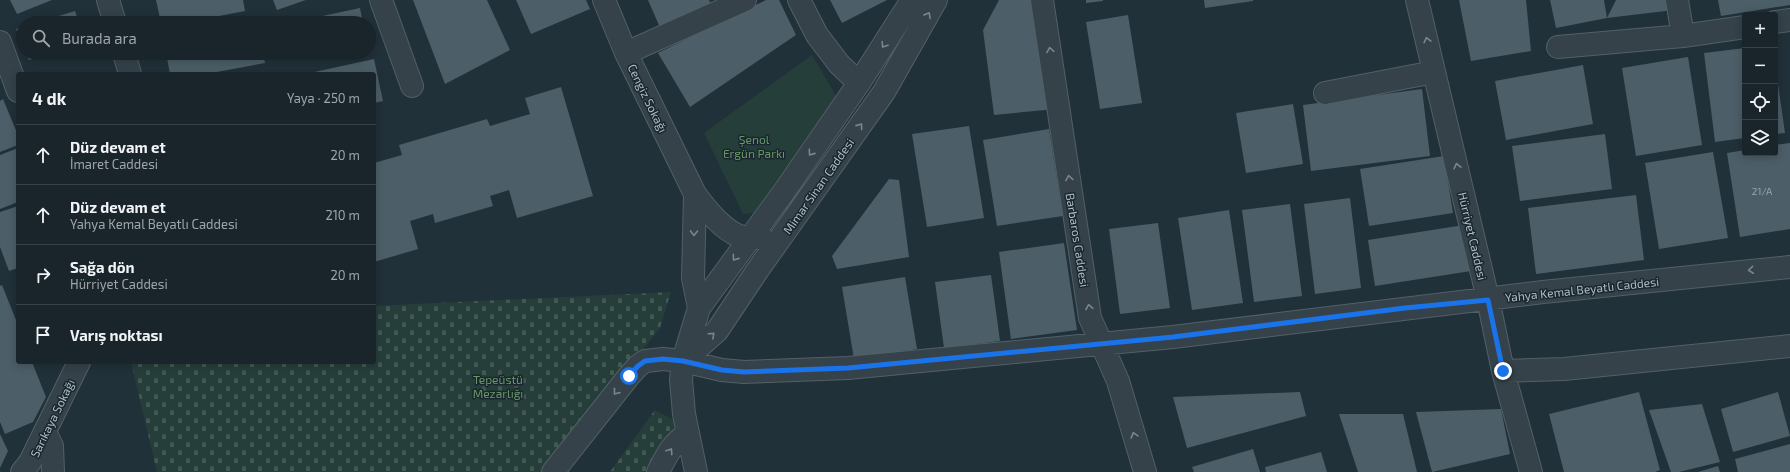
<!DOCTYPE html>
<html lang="tr">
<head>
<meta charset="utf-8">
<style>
  body { margin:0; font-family:"Exo 2",sans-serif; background:#263137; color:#f1f3f6 }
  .controls { position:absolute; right:12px; top:12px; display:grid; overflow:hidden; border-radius:4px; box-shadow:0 2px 10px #0003 }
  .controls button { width:36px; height:36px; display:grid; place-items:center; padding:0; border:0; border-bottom:1px solid #374247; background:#19252b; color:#f1f3f6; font:20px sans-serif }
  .stop { position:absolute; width:12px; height:12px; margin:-9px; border:3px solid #1a73e8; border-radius:50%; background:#fff }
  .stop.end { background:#1a73e8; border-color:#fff; box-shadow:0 1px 4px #0008 }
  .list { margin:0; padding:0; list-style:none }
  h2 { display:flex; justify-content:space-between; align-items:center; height:52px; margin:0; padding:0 16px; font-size:17px }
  h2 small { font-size:13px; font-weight:400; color:#9fa5a9 }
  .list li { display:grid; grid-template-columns:26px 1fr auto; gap:12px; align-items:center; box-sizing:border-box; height:60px; padding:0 16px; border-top:1px solid #374247 }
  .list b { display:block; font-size:15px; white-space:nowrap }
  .list p { margin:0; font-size:13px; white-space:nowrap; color:#9fa5a9 }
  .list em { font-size:13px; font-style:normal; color:#9fa5a9 }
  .icon { flex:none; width:22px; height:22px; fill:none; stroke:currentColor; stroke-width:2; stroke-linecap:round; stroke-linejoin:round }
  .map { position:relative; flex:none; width:1790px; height:472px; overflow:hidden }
  .search { position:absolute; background:#19252b; box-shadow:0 2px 10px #0003; left:16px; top:16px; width:360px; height:44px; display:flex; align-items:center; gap:10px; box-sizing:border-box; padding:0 14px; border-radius:22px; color:#9fa5a9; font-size:15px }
  .panel { position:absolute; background:#19252b; box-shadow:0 2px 10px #0003; left:16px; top:72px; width:360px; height:292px; border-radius:4px }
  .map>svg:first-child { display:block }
  .cemetery { fill:url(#cemetery-stones) }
  .green { fill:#263e3a }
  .building { fill:#4c5e68 }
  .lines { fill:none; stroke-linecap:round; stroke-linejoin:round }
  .minor-casing { stroke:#526067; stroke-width:24 }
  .minor { stroke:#35424a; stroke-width:22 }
  .oneway { stroke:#78868e }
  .route { stroke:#1a73e8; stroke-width:5 }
  .labels { text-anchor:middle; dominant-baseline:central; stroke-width:3; stroke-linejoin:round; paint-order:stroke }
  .number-label { font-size:10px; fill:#96a5ae }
  .street-label { font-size:12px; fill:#afbdc6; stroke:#1a272e }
  .park-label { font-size:12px; fill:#679767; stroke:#1a272e }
</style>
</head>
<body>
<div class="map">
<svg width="1790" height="472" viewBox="0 0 1790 472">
  <defs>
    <pattern id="cemetery-stones" width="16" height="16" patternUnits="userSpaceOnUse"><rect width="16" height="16" fill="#263e3a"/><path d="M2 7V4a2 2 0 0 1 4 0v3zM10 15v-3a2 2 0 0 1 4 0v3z" fill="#435855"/></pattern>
  </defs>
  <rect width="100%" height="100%" fill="#213139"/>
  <path class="cemetery" d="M671 292 660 328 546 472H157L131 362H374V306Z
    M655 410 681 424 656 472H610Z"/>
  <path class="green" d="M812 55 836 96 754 213 743 214 704 133Z"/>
  <path class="building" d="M10 0H52L17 14Z
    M156 0H243L245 11 183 23H161Z
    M273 0H306L277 10Z
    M413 0H487L510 50 445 84Z
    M516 0H586L590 9 531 34Z
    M648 0H709L712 6 661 30Z
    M766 0H779L796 35 690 107 658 53Z
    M830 0H887L842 23Z
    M999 0H1039L1055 109 994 115 983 30Z
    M1086 0H1103V1L1086 3Z
    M1204 0H1253V1L1205 8Z
    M1459 0H1526L1531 51 1471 61Z
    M1550 0H1604L1607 18 1616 0H1673L1674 10 1607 18 1556 28Z
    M1718 0H1790V5L1721 16Z
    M360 8 363 23H294V22Z
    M75 11 79 23H36Z
    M1128 15 1142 103 1100 109 1086 22Z
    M23 27V46L16 29Z
    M1745 48V138L1715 142 1704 53Z
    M26 53H50L29 60Z
    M166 53H263L265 63 206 74H170Z
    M287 53H315V54L289 59Z
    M1688 57 1702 145 1636 156 1622 68Z
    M374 59 383 101 374 103V74H305Z
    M1775 63 1785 133 1775 134Z
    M1583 65 1593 124 1506 140 1495 81Z
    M561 87 593 196 517 218 509 190 490 196 493 206 435 223 433 214 410 221 418 249 374 262V163L402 155 399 145 487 119 490 126 530 114 525 98Z
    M1422 89 1430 156 1311 171 1303 105Z
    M3 99 18 135V145L0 152V101Z
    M1293 104 1303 164 1246 173 1236 113Z
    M969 126 984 218 927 227 912 134Z
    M1049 129 1063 216 997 226 983 140Z
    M1605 134 1612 189 1520 201 1512 146Z
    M1790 143V229L1740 237 1727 153 1745 150V153H1775V145Z
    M18 148V202L0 209V155Z
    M1713 152 1728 238 1659 249 1645 163Z
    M1444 156 1453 213 1369 226 1360 169Z
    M889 179 899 180 909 257 837 269 832 256Z
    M1636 195 1644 260 1536 274 1528 208Z
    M1350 198 1361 288 1315 294 1304 204Z
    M1290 204 1302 296 1254 302 1242 210Z
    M18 206V268L9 271 0 247V212Z
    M1229 210 1243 303 1192 310 1178 218Z
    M1158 223 1170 308 1120 314 1109 229Z
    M1464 225 1471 271 1375 286 1368 240Z
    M1064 243 1077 330 1011 339 999 252Z
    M991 275 1000 341 944 348 935 282Z
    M905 277 917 349 854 359 842 287Z
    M2 285 18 325V362H32L46 397 33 422 5 434 0 422V286Z
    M1300 392 1306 416 1187 448 1173 397Z
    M1639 392 1660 470 1655 472H1564L1549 414Z
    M1778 392 1790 436 1733 452 1721 409Z
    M1702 404 1720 462 1679 472H1671L1649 410Z
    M1501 409 1510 454 1432 472 1416 412Z
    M1339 414H1403L1417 472H1358Z
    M0 434 8 451 0 468Z
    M1790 444V472H1738L1735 459Z
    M1253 449 1260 472H1194L1192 467Z
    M1321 452 1327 472H1266L1265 467Z
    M1718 466 1720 472H1698Z"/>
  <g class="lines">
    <g class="minor-casing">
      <path id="minor" d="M108 0 115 23
        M381 0 412 86
        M604 0 626 53 695 194C705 208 725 233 743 237 749 238 755 238 762 238
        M799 0 817 35 839 64 859 83
        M1042 0 1090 318 1118 381 1145 472
        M1417 0 1488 299 1503 371 1531 472
        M1677 0 1683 36
        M1775 22 1790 20
        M0 42 18 91
        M1558 47 1683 36 1745 27
        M124 53 130 74
        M626 53 745 0
        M1325 93 1434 72
        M695 194 693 278 699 308
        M683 361 717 331 757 271 884 92 936 0
        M1503 371 1564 369 1790 346
        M45 432 52 446 53 472
        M22 472 30 462 79 362
        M553 472 629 376 638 366 645 361 663 359 683 361 722 370 744 372 848 368 1173 337 1543 292 1790 267
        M658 472C667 455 671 445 687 434
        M696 472 684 414 681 380 683 361 699 308 783 193 859 83 912 0"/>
    </g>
    <use href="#minor" class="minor"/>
  </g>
  <defs><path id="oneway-chevron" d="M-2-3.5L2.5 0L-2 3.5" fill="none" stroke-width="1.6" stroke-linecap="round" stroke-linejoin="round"/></defs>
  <g class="oneway">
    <use href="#oneway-chevron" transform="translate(928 15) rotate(-61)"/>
    <use href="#oneway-chevron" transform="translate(1427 40) rotate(-104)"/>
    <use href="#oneway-chevron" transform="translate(884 45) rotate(122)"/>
    <use href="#oneway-chevron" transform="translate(1050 50) rotate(-99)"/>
    <use href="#oneway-chevron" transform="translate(860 126) rotate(-55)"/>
    <use href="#oneway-chevron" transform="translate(811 153) rotate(125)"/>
    <use href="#oneway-chevron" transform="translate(1457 166) rotate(-103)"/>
    <use href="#oneway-chevron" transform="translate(1069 178) rotate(-99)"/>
    <use href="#oneway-chevron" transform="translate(694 233) rotate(91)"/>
    <use href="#oneway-chevron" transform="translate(735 258) rotate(125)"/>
    <use href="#oneway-chevron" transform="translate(1751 270) rotate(174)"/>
    <use href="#oneway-chevron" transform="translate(1089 307) rotate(-99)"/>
    <use href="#oneway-chevron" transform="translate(712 335) rotate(-42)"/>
    <use href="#oneway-chevron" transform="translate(616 392) rotate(128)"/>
    <use href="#oneway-chevron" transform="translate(1134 435) rotate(-106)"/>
    <use href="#oneway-chevron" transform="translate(670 451) rotate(-57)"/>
  </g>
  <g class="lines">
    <path class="route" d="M629 376 638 366 645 361 663 359 683 361 722 370 744 372 848 368 1173 337 1405 308 1488 300 1503 371"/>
  </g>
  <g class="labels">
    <g class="number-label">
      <text x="1762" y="191">21/A</text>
    </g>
    <g class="street-label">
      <text transform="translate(648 98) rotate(64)">Cengiz Sokağı</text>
      <text transform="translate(818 186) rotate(-55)">Mimar Sinan Caddesi</text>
      <text transform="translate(1473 236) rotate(77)">Hürriyet Caddesi</text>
      <text transform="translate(1078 240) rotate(81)">Barbaros Caddesi</text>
      <text transform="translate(1582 289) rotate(-6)">Yahya Kemal Beyatlı Caddesi</text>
      <text transform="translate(52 418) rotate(-64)">Sarıkaya Sokağı</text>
    </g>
    <g class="park-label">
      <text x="754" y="139">Şenol<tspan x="754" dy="14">Ergün Parkı</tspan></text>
      <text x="498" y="379">Tepeüstü<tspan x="498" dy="14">Mezarlığı</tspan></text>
    </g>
  </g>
</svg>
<div class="controls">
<button>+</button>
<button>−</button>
<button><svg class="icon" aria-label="locate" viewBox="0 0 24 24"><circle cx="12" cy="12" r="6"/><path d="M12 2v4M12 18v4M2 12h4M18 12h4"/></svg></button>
<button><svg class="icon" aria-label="layers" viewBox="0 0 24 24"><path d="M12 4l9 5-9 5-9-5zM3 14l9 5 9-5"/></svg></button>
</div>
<div class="stop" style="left:629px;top:376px"></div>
<div class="stop end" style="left:1503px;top:371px"></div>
<div class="search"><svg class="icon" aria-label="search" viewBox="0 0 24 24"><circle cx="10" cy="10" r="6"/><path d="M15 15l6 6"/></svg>Burada ara</div>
<section class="panel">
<h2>4 dk<small>Yaya · 250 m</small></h2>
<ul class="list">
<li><svg class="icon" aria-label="ahead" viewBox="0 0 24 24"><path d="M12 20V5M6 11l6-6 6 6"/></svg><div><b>Düz devam et</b><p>İmaret Caddesi</p></div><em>20 m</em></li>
<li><svg class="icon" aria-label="ahead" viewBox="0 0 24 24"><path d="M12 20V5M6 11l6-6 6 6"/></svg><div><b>Düz devam et</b><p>Yahya Kemal Beyatlı Caddesi</p></div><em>210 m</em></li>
<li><svg class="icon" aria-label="right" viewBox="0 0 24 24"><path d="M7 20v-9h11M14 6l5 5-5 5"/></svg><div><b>Sağa dön</b><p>Hürriyet Caddesi</p></div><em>20 m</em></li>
<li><svg class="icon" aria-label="arrive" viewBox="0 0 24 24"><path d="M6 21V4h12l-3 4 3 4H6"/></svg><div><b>Varış noktası</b></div></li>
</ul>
</section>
</div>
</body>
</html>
